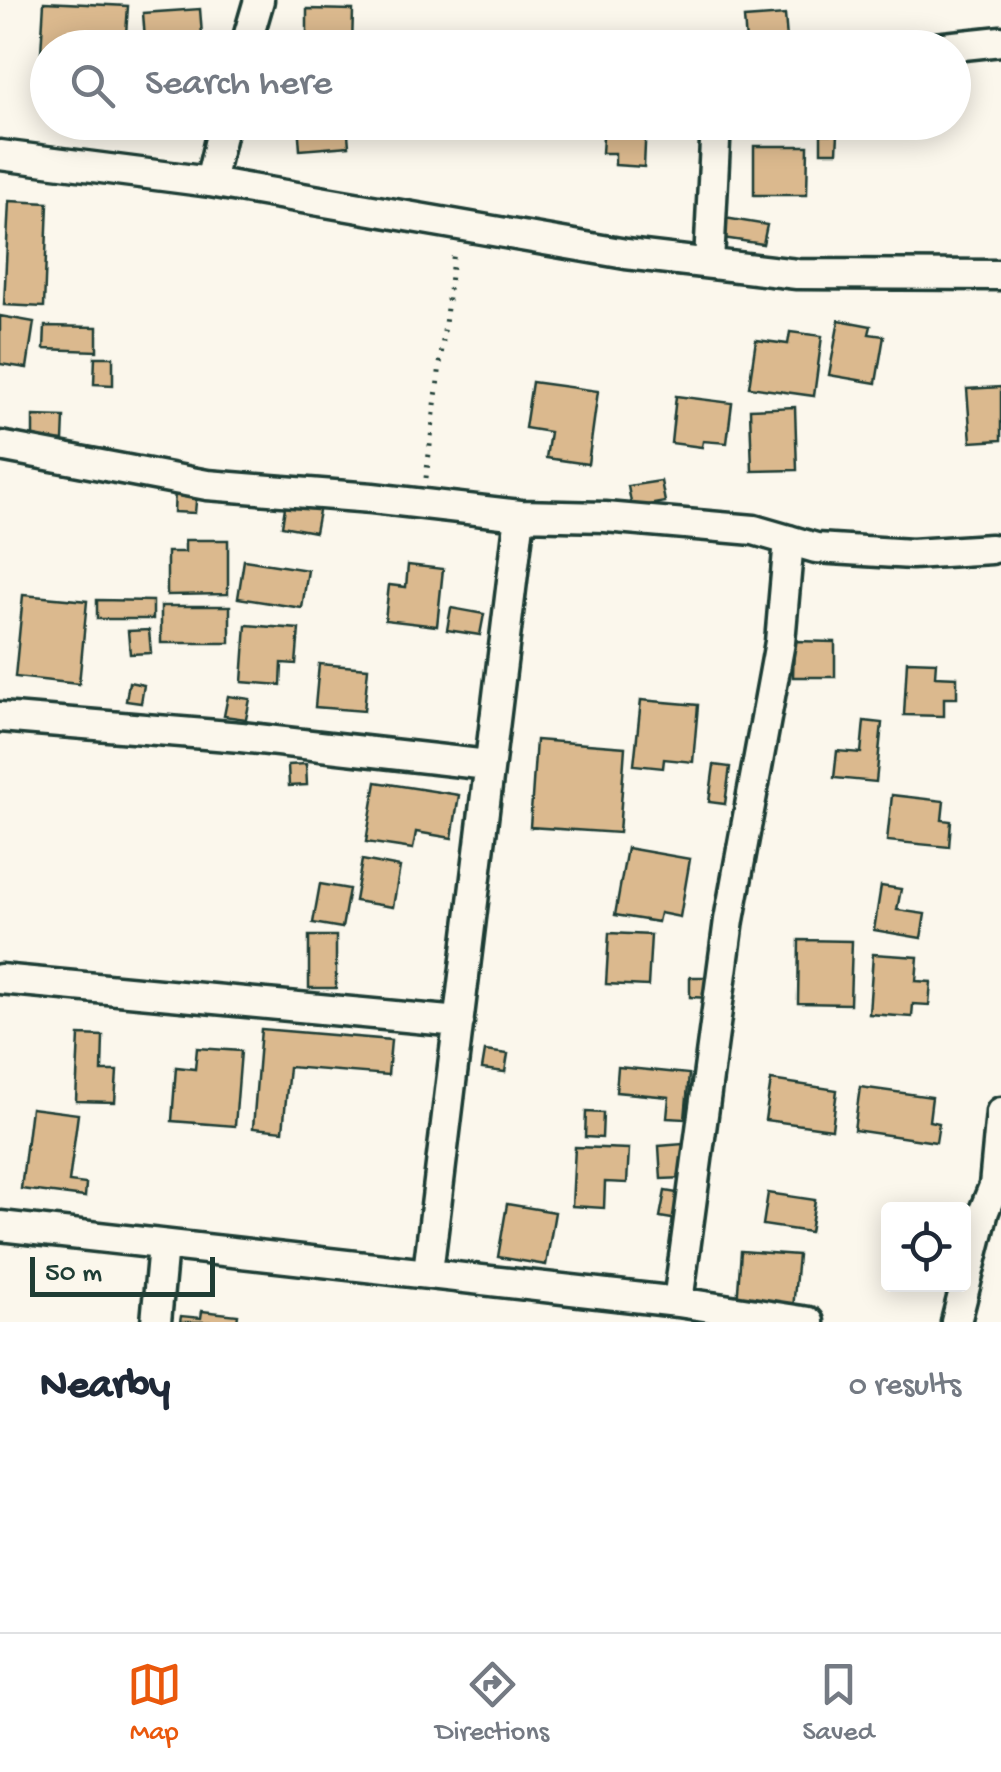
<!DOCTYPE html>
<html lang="en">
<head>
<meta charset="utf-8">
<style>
  body { margin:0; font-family:"Gochi Hand",sans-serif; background:#f6f6f7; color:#1f2937 }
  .controls { position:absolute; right:30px; bottom:30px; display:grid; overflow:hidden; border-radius:10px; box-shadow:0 5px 25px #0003 }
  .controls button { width:90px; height:90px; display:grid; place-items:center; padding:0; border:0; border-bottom:2px solid #e0e1e3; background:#fff; color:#1f2937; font:50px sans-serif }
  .scale { position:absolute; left:30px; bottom:25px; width:185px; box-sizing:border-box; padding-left:10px; border:5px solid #1f3d34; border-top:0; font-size:28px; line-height:35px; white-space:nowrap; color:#1f3d34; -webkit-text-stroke:8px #fbf7ec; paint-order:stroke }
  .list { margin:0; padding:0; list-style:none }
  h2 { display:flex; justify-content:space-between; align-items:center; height:130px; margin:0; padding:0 40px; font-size:42px }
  h2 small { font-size:32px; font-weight:400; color:#747a83 }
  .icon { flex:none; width:55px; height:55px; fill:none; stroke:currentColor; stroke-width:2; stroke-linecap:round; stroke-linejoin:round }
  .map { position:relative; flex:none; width:1001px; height:1322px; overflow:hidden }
  .search { position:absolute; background:#fff; box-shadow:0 5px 25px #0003; left:30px; right:30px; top:30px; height:110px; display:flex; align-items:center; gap:25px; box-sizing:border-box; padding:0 35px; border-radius:55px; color:#747a83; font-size:38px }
  .sheet { height:310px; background:#fff }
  nav { display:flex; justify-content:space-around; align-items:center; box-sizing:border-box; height:140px; border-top:2px solid #e0e1e3; background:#fff; font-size:28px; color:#747a83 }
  nav a { display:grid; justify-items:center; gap:5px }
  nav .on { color:#ea580c }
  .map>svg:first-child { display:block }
  .building { fill:#dbb98e; stroke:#1f3d34; stroke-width:2.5 }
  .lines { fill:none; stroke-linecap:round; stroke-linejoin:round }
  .minor-casing { stroke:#1f3d34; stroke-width:35 }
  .path { stroke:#1f3d34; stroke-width:5; stroke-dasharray:2.5 8; stroke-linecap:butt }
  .minor { stroke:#fbf7ec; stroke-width:28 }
</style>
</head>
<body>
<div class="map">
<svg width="1001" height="1322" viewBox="0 0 1001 1322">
  <rect width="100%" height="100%" fill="#fbf7ec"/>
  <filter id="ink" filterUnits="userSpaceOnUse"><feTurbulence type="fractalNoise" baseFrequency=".01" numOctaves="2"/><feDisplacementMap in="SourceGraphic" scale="20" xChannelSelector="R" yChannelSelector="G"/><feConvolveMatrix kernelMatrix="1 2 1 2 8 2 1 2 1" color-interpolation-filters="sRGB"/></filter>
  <g filter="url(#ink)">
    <path class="building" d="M44 2 128 6 125 48H48V53H41Z
      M200 9 202 35 145 40 143 13Z
      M307 9 353 10 352 48H307Z
      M785 15 787 39 746 42 744 18Z
      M38 70 48 71V98L36 97Z
      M298 122H347L349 146 300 150Z
      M604 122H646L644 167 615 165V153H602Z
      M821 134H838L837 152H821Z
      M754 146H808L807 195H754Z
      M9 201 48 203 44 307 4 305Z
      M719 217 767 225 763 244 716 237Z
      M0 316 34 322 27 368 0 364Z
      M839 320 871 326 869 334 884 336 876 383 829 375Z
      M45 326 97 327V351L44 349Z
      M790 332 822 336 814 396 749 387 756 340 788 344Z
      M95 357H113V385L94 384Z
      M532 382 598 391 588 464 546 458 550 432 525 428Z
      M1001 387V440L971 442 967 389Z
      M676 396 732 403 727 443 703 441 702 447 671 443Z
      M795 407 797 470 752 471 750 409Z
      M33 416 64 417 63 441 33 440Z
      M661 481 665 502 632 508 628 486Z
      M175 489 197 490 195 513 174 512Z
      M286 501 320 506 315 532 282 526Z
      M185 540H228V594L167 595V552H185Z
      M244 560 308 570 302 608 238 598Z
      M408 565 443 569 437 626 385 620 389 585 406 587Z
      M23 595 87 601 79 684 15 677Z
      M97 600 153 601V619H97Z
      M161 606H230V643H161Z
      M451 608 484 614 480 635 447 630Z
      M246 625 299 629 296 664 282 663 281 685 242 682Z
      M149 630 151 653 130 654 128 631Z
      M794 641 835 642V677H793Z
      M907 661 936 662 935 676 957 677V698H944V716L904 715Z
      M319 664 368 668 364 711 315 707Z
      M129 682 144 685 141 703 126 701Z
      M228 696 250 699 246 719 224 716Z
      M641 700 698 705 693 762 664 759 663 768 634 765Z
      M864 721 882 723 876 782 834 778 837 751 861 753Z
      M536 740 625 747 619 833 530 827Z
      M306 764 307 785 289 786 288 765Z
      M714 765 730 767 725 804 709 802Z
      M376 782 459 795 452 838 416 832 413 849 366 842Z
      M892 795 944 801 942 820 951 821 949 847 887 841Z
      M627 848 690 859 680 917 660 913 658 922 615 915Z
      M362 860 400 867 393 907 355 901Z
      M320 884 349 889 342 928 313 923Z
      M881 886 901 889 897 910 925 914 921 938 874 930Z
      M609 933 651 935 648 986 606 984Z
      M309 936H336V988H309Z
      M799 940 852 941 850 1004 798 1003Z
      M873 954 918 957 916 981 931 982 929 1005 913 1004 912 1017 869 1014Z
      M690 977H712V998L690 997Z
      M261 1029 391 1040 388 1075 289 1067 283 1131 253 1128Z
      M79 1035 103 1036 102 1071H117L115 1102 76 1101Z
      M197 1048 241 1051 235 1126 172 1121 176 1067 195 1069Z
      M485 1051 508 1054 505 1072 482 1069Z
      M618 1067 689 1074 685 1119 667 1118 669 1097 616 1092Z
      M771 1080 837 1090 832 1129 765 1120Z
      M860 1087 932 1097 929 1121 939 1123 936 1142 854 1130Z
      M31 1108 78 1114 69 1182 86 1184 85 1197 21 1189Z
      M586 1112 603 1113 602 1138 585 1137Z
      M683 1144 685 1178 661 1179 659 1146Z
      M575 1147 629 1149 627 1183 605 1182 604 1208 572 1206Z
      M665 1191 683 1194 678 1220 660 1217Z
      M768 1193 815 1200 810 1232 763 1225Z
      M507 1204 555 1212 546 1265 498 1257Z
      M741 1251 798 1255 793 1309 737 1304Z
      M202 1311 238 1315 237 1322H180L181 1316 201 1318Z"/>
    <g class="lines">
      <g class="minor-casing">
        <path id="minor" d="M245 48 259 0
          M935 48 1001 41
          M0 155 210 182 626 254 797 274 1001 275
          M210 182 224 122
          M709 262 716 122
          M0 446 207 485 372 498 520 515 605 517 754 530 816 548 912 554 991 549
          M0 717 241 737 488 765
          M0 979 459 1022
          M994 1186 1001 1112
          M0 1226 678 1302 809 1322
          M428 1272 520 515
          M678 1302 729 920 780 642 789 540
          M156 1322 163 1245
          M956 1322 984 1211 994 1186 1001 1185"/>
      </g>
      <path class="path" d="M426 478 454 251"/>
      <use href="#minor" class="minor"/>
    </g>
  </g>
</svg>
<div class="controls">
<button><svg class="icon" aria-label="locate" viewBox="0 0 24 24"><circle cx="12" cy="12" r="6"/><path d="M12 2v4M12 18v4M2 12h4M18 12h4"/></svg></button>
</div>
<div class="scale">50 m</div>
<div class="search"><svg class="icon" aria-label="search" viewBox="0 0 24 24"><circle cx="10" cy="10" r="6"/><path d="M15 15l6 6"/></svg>Search here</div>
</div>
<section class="sheet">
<h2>Nearby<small>0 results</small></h2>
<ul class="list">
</ul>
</section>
<nav>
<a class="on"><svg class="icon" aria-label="map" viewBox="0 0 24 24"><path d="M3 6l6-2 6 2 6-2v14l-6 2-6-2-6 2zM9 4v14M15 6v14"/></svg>Map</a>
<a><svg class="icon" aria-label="directions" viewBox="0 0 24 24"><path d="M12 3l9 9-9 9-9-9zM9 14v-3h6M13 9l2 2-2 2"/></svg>Directions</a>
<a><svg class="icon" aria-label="saved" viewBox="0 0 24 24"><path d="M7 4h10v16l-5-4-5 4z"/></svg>Saved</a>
</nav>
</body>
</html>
